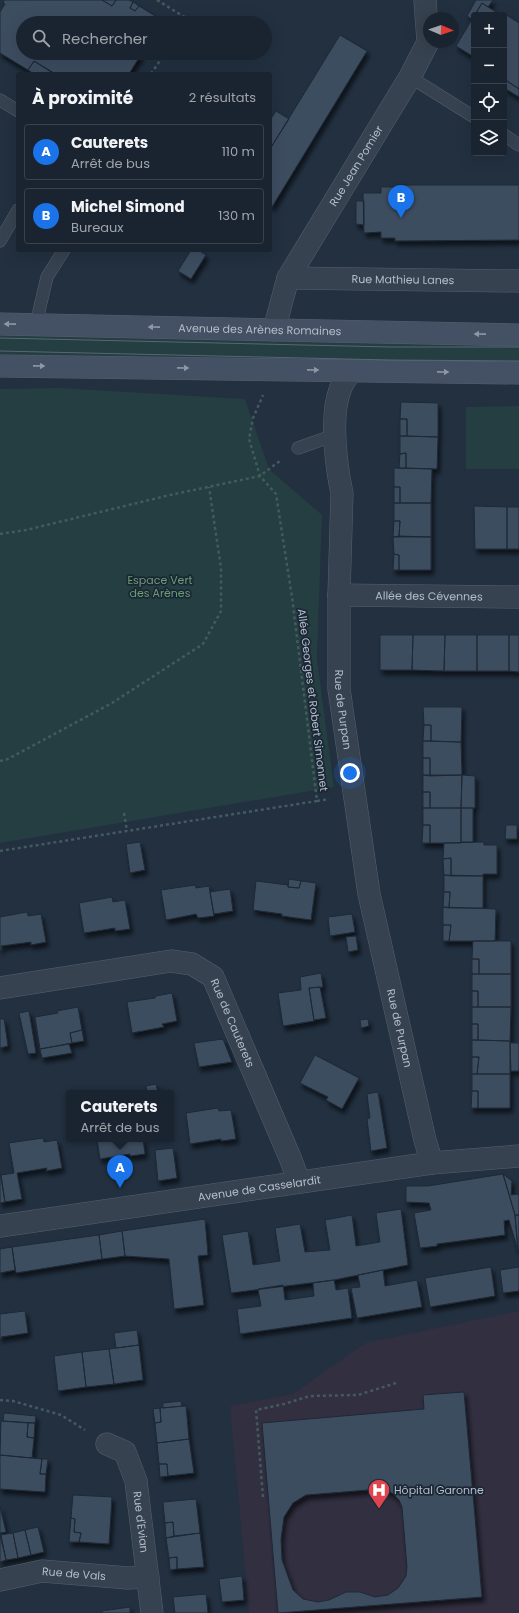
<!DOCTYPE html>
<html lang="fr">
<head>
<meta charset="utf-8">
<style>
  body { margin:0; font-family:Poppins,sans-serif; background:#232c38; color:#f1f3f6 }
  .controls { position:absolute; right:12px; top:12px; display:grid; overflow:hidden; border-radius:4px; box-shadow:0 4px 16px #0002 }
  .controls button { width:36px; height:36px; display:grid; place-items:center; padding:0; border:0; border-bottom:1px solid #38414c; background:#1a2430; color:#f1f3f6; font:20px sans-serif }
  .compass { position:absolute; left:423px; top:12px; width:36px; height:36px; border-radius:50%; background:#1a2430; box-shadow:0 4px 16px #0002; rotate:92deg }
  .you { position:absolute; left:350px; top:773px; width:14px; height:14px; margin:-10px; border:3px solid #fff; border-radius:50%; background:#1a73e8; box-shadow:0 0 0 6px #1a73e833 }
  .badge { display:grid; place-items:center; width:26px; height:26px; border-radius:50%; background:#1a73e8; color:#fff; font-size:13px; font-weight:700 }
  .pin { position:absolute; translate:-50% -33px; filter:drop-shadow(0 1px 2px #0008) }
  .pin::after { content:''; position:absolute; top:21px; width:14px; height:12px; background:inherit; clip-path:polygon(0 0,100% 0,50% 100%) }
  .popup { position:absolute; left:66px; top:1090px; width:108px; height:52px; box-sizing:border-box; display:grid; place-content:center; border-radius:4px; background:#1a2430; filter:drop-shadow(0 1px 3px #0005); font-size:13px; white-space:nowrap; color:#9fa4ab }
  .popup b { font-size:15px; color:#f1f3f6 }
  .popup::after { content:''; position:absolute; left:50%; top:100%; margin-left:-8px; border:8px solid transparent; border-top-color:#1a2430 }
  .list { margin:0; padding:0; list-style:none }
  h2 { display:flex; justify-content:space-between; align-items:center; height:52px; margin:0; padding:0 16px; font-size:17px }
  h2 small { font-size:13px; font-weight:400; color:#9fa4ab }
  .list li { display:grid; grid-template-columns:26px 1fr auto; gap:12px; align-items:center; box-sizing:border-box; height:56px; margin:0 8px 8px; padding:0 8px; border:1px solid #38414c; border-radius:4px }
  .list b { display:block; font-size:15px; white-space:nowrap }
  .list p { margin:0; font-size:13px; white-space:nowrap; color:#9fa4ab }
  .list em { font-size:13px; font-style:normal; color:#9fa4ab }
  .icon { flex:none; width:22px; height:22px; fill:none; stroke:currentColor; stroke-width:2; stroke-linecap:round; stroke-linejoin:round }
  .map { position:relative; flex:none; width:519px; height:1613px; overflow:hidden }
  .search { position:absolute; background:#1a2430; box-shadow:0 4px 16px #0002; left:16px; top:16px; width:256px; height:44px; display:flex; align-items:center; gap:10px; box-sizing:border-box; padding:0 14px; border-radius:22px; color:#9fa4ab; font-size:15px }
  .panel { position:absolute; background:#1a2430; box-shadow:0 4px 16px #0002; left:16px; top:72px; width:256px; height:180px; border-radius:4px }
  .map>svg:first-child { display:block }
  .medical { fill:#312f40 }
  .green { fill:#243e41 }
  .building { fill:#3e4e60; stroke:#1e2937; fill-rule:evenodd; filter:url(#shadow) }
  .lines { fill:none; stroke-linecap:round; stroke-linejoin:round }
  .service-casing { stroke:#55606e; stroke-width:13 }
  .minor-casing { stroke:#55606e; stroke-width:23 }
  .tertiary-casing { stroke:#55606e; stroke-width:23 }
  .secondary-casing { stroke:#55606e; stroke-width:23 }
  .path { stroke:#435b5e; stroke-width:2.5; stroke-dasharray:3 3; stroke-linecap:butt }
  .service { stroke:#374250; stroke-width:12 }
  .minor { stroke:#374250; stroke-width:22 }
  .tertiary { stroke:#374250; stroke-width:22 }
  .secondary { stroke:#445063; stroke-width:22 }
  .tram { stroke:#586677; stroke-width:1 }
  .oneway { fill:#8c97a7 }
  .labels { text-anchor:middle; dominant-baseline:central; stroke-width:3.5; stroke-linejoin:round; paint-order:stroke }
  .street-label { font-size:11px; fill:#b3bdcb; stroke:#1c2735 }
  .park-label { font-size:11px; fill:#689e73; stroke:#1c2735 }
  .poi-label { font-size:11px; fill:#b3bdcb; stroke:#1c2735; text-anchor:start }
</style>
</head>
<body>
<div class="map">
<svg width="519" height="1613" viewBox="0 0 519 1613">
  <defs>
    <filter id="shadow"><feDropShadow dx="2.5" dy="4.5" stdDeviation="2" flood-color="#0009"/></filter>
  </defs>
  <rect width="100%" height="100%" fill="#223040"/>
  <path class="medical" d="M519 1311V1613H249L230 1406 293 1394 365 1343Z"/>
  <path class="green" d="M0 332 519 342V368L0 358Z
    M60 388 245 399 269 469 322 515 317 659 334 787 0 843V389Z
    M519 406V469H466V407Z"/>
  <path class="building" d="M4 0H102L112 6 116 0H129L133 2 130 8 135 11 139 6 163 21 162 23H23V53H142L129 74H54L34 61 28 70 0 53V12L5 4 3 3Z
    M102 0H116L112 6Z
    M476 0H493L488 7 482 3 472 19 467 16Z
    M133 2 139 6 135 11 130 8Z
    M482 3 488 7 501 15H475Z
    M505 14 519 23V89L504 79V16Z
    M474 16V57L456 46Z
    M340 35 367 51 272 207 270 206V149Z
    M34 61 54 73V74H34L28 70Z
    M504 79 519 89V97L504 88Z
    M276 111 289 119 270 149V120Z
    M394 185H519V240L395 241V238H381V232L364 233 363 193H381V187H394Z
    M356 201H364V225L356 224Z
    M191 250H198L206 255 191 279 178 271Z
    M401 402 438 403V437L407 436V419H400Z
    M400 419H407V436H400Z
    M400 436 438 437 437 469 406 468V453L400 454Z
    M406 453V468H399L400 454Z
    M394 468 432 469 431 503H400V487H394Z
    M394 487H400V503H394Z
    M394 503H431V537L399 536 400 521H394Z
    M474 506 507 507V549H475Z
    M507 507H519V549H507Z
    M394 521H400L399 536 393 537Z
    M393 537H431V570H399V555L394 554Z
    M394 554 399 555V570H393Z
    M380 635H413L412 670H380Z
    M413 635H445L444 671 412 670Z
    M445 635H477V671H444Z
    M477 635H509V671H477Z
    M509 635H519V672L509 671Z
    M423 707H462L461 742 431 741V725H424Z
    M424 725H431V741H423Z
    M423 741 461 742 462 775 430 776V758H423Z
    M423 758H430V776L423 775Z
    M423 775H462L461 808H430V792H423Z
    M462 775 475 776V808H461Z
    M423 792H430V808H423Z
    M423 808H461V843H430V825H423Z
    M461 808H473V842H461Z
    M423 825H430V843H422Z
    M506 825H517V839H505Z
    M140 842 145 870 130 873 126 844Z
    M484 842V845H497V874H483V876H451V858L443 859 444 843Z
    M451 858V876L444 875 443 859Z
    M444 875 483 876V908H449L450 892H444Z
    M289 879 301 881 299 888 288 887Z
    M256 881 288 885V887L299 888 301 881 316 883 311 920 282 916V914L253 910Z
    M195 885 196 888 209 886 214 916 198 918 196 914 166 920 161 890Z
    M230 889 233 911 214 914 210 892Z
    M444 892H450L449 908 443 907Z
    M112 897 113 902 125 900 130 929 115 931V928L84 933 79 903Z
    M443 907 496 909 495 941H449L451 925H443Z
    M27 912 28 916 41 914 46 942 31 945V942L1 946 2 950H0V917Z
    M352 914 355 932 330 936 328 917Z
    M443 925H451L449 941H443Z
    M356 936 358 950 348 952 346 937Z
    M473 941H511V974H479V959H472Z
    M472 959H479V974H472Z
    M321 973 323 987 309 988 314 1021 283 1026 278 993 301 990 300 977Z
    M472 974H511V1007H478V991H472Z
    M320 987 326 1018 314 1020 309 988Z
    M472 991H478V1007H472Z
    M172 993 177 1021 162 1024 164 1027 132 1033 127 1002 155 998 156 996Z
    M78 1007 82 1030 70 1033 72 1043 40 1049 35 1017 58 1013 57 1011Z
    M472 1007H511L510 1041 478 1040V1024H472Z
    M29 1011 36 1053 28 1054 19 1013Z
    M0 1019H4L8 1046 0 1048Z
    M368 1019 369 1026 361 1028 360 1020Z
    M472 1024H478V1040H472Z
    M82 1030 84 1041 72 1043 70 1033Z
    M223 1039 232 1062 199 1067 194 1043Z
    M472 1040 510 1041V1074H477L479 1057H472Z
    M510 1043H519V1071H511Z
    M69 1044 72 1053 42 1058 40 1049Z
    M315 1055 359 1078 342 1109 326 1100 328 1097 300 1083Z
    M472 1057H479L477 1074H472Z
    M472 1074H510V1108H478V1091H472Z
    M156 1084 158 1093H147L146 1086Z
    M472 1091H478V1108H471Z
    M378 1092 387 1148 371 1151 367 1119 370 1118 367 1094Z
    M218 1108 219 1111 231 1110 236 1139 221 1141V1139L190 1144 186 1113Z
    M43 1138 44 1142 57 1140 62 1168 46 1171 47 1168 17 1173 22 1199 5 1202 1 1175 14 1173 9 1143Z
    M97 1139H143L145 1154 130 1156V1154L100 1159Z
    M173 1148 177 1178 158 1181 155 1150Z
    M0 1172 5 1202 0 1203Z
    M503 1174 515 1215 518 1251 509 1220 504 1221 505 1235 437 1244V1246L420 1248 414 1213 431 1210 429 1203 406 1202V1186H428Z
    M503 1174 512 1181 511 1195 519 1194V1215H515Z
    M401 1209 408 1265 334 1280 231 1293 222 1235 248 1231 253 1265 280 1261 275 1228 300 1224 305 1252 330 1250 325 1220 352 1215 356 1246 380 1242 376 1213Z
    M515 1215H519V1251H518Z
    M205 1219 208 1255 198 1256 204 1305 174 1309 169 1259 125 1256 122 1231Z
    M122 1231 125 1256 102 1259 99 1235Z
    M99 1235 102 1259 16 1273 12 1247Z
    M12 1247 15 1270 0 1273V1249Z
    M491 1267 495 1296 430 1307 425 1278Z
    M519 1267V1291L503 1293 500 1270Z
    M383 1270 385 1286 417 1280 422 1307 357 1318 351 1288 360 1287 358 1275Z
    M334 1280 336 1290 348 1288 352 1318 240 1334 237 1309 261 1306 258 1289 283 1285 285 1300 314 1296 313 1283Z
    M25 1311 28 1333 1 1337 2 1338 0 1339V1314Z
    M137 1330 139 1345 116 1348 114 1333Z
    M139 1345 143 1380 114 1384 109 1349Z
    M109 1349 114 1384 86 1387 82 1352Z
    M82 1352 86 1387 58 1391 54 1356Z
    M464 1392 482 1597 278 1613 262 1423 424 1409 423 1395ZM380 1489 392 1493 399 1500 402 1507 407 1567 406 1576 398 1588 388 1595 375 1597 360 1592H346L329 1600 318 1602 303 1599 293 1590 282 1560 281 1539 284 1517 293 1503 306 1495Z
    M181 1401 182 1406 163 1408V1403Z
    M186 1406 189 1439 157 1443 155 1423 161 1422 160 1408Z
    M160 1408 161 1422 155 1423 153 1409Z
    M4 1413 36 1416 35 1423 3 1421Z
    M1 1421 28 1423 27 1437 34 1438 32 1458 0 1455Z
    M28 1423H35L34 1438 27 1437Z
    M189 1439 194 1473 168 1476 167 1464H159L157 1443Z
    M0 1455 42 1459 40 1474H46L45 1492 0 1489Z
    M42 1459H48L46 1474H40Z
    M159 1464H167L168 1476 160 1477Z
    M73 1495 112 1497 109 1544 79 1542 81 1533 74 1532 75 1519 71 1518Z
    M196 1499 200 1533 174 1536 173 1522 165 1523 163 1502Z
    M0 1506 6 1532 0 1533Z
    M71 1518 75 1519 74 1532 81 1533 79 1542H69Z
    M173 1522 174 1536 166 1538 165 1523Z
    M38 1527 44 1552 31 1555 25 1530Z
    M25 1530 31 1555 18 1558 13 1533Z
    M13 1533 18 1558 6 1560 1 1535Z
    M200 1533 204 1567 177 1569V1557L169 1558 166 1538Z
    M0 1535 6 1560 0 1562Z
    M177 1557V1569L170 1570 169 1558Z
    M242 1576 244 1600 222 1602 219 1579Z
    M206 1594 208 1613H175L173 1597Z
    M130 1607V1613H102V1611Z"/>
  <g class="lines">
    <g class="service-casing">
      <path id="service" d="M410 77 474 117
        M0 100 18 111
        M504 135 519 145
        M0 241 18 210
        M38 325 39 311 47 277 64 250
        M298 448 335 435"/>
    </g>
    <g class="minor-casing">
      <g id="minor">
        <path id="s1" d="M288 278 519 281"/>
        <path id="s2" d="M274 330 288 278 410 77 428 42 425 0"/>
        <path id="s3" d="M351 371C347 377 342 383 340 390 330 416 336 466 342 493L339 595V689L369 894 425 1140 432 1163"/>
        <path id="s4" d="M339 595 519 597"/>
        <path id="s5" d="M0 988 171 961 192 964 213 977 291 1160 299 1182"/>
        <path id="s6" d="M107 1444 125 1452 136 1481 152 1613"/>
        <path id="s7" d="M0 1580 42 1571 128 1578 148 1577"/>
      </g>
    </g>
    <g class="tertiary-casing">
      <g id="tertiary">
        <path id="s8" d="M0 1226 432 1163 519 1156"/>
      </g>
    </g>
    <g class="secondary-casing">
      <g id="secondary">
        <path id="s9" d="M0 324 519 335"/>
        <path d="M0 366 519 373"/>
      </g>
    </g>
    <path class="path" d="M157 0 186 18 183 23
      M151 74 165 53
      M0 534 26 530 170 495 260 476 281 460
      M0 761 8 759 112 703 203 644 221 611V568L209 487
      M317 801 329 799
      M124 813 127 831
      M0 851 317 801 292 597 276 494 260 476 249 439 253 418 263 395
      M0 1400 13 1401 61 1415 85 1430
      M263 1497 256 1410 284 1404 310 1396 358 1395 396 1383"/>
    <use href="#service" class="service"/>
    <use href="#minor" class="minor"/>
    <use href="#tertiary" class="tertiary"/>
    <use href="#secondary" class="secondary"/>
    <path class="tram" d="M0 338 390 347H519
      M0 351 390 360 519 361"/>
  </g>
  <defs><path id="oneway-solid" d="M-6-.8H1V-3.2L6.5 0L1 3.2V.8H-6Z"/></defs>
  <g class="oneway">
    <use href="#oneway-solid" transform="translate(10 324) rotate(-179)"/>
    <use href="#oneway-solid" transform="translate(154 327) rotate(-179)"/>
    <use href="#oneway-solid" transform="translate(480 334) rotate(-179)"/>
    <use href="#oneway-solid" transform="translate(39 366) rotate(1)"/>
    <use href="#oneway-solid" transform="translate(183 368) rotate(1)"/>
    <use href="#oneway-solid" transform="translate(313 370) rotate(1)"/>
    <use href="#oneway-solid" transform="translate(443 372) rotate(1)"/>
  </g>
  <defs>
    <g id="hospital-pin" transform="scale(1.15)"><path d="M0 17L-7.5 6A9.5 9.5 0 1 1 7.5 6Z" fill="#e0444e" stroke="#1c2735"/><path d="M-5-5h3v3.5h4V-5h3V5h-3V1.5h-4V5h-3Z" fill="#fff"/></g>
  </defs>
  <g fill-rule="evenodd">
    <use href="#hospital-pin" x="379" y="1490"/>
  </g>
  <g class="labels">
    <g class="street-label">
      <text stroke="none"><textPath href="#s2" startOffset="185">Rue Jean Pomier</textPath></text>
      <text stroke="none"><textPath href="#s1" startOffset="115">Rue Mathieu Lanes</textPath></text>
      <text stroke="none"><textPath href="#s9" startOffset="260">Avenue des Arènes Romaines</textPath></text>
      <text stroke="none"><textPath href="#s4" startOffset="90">Allée des Cévennes</textPath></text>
      <text transform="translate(313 700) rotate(83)">Allée Georges et Robert Simonnet</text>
      <text stroke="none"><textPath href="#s3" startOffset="343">Rue de Purpan</textPath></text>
      <text stroke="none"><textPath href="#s5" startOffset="269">Rue de Cauterets</textPath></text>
      <text stroke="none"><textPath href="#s3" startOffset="667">Rue de Purpan</textPath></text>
      <text stroke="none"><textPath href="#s8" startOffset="262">Avenue de Casselardit</textPath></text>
      <text stroke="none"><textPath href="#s6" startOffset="92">Rue d'Evian</textPath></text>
      <text stroke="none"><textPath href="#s7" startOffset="75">Rue de Vals</textPath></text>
    </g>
    <g class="park-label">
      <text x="160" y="580">Espace Vert<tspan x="160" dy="13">des Arènes</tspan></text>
    </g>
    <g class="poi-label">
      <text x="394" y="1490">Hôpital Garonne</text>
    </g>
  </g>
</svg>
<div class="controls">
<button>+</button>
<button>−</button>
<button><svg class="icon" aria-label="locate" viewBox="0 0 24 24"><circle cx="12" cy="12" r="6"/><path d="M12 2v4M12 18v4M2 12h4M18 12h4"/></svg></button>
<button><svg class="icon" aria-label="layers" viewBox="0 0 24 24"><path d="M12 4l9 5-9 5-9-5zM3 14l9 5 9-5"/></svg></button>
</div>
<svg class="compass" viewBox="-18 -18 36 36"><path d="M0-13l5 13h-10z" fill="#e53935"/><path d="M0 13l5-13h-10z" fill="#9fa4ab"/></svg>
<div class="you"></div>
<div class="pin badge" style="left:120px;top:1188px">A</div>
<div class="popup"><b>Cauterets</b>Arrêt de bus</div>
<div class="pin badge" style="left:401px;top:218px">B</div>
<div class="search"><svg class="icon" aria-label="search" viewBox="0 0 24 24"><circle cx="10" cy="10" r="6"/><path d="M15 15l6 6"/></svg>Rechercher</div>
<section class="panel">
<h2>À proximité<small>2 résultats</small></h2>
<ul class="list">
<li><span class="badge">A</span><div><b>Cauterets</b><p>Arrêt de bus</p></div><em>110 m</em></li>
<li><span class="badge">B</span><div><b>Michel Simond</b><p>Bureaux</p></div><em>130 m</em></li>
</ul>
</section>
</div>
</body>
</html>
